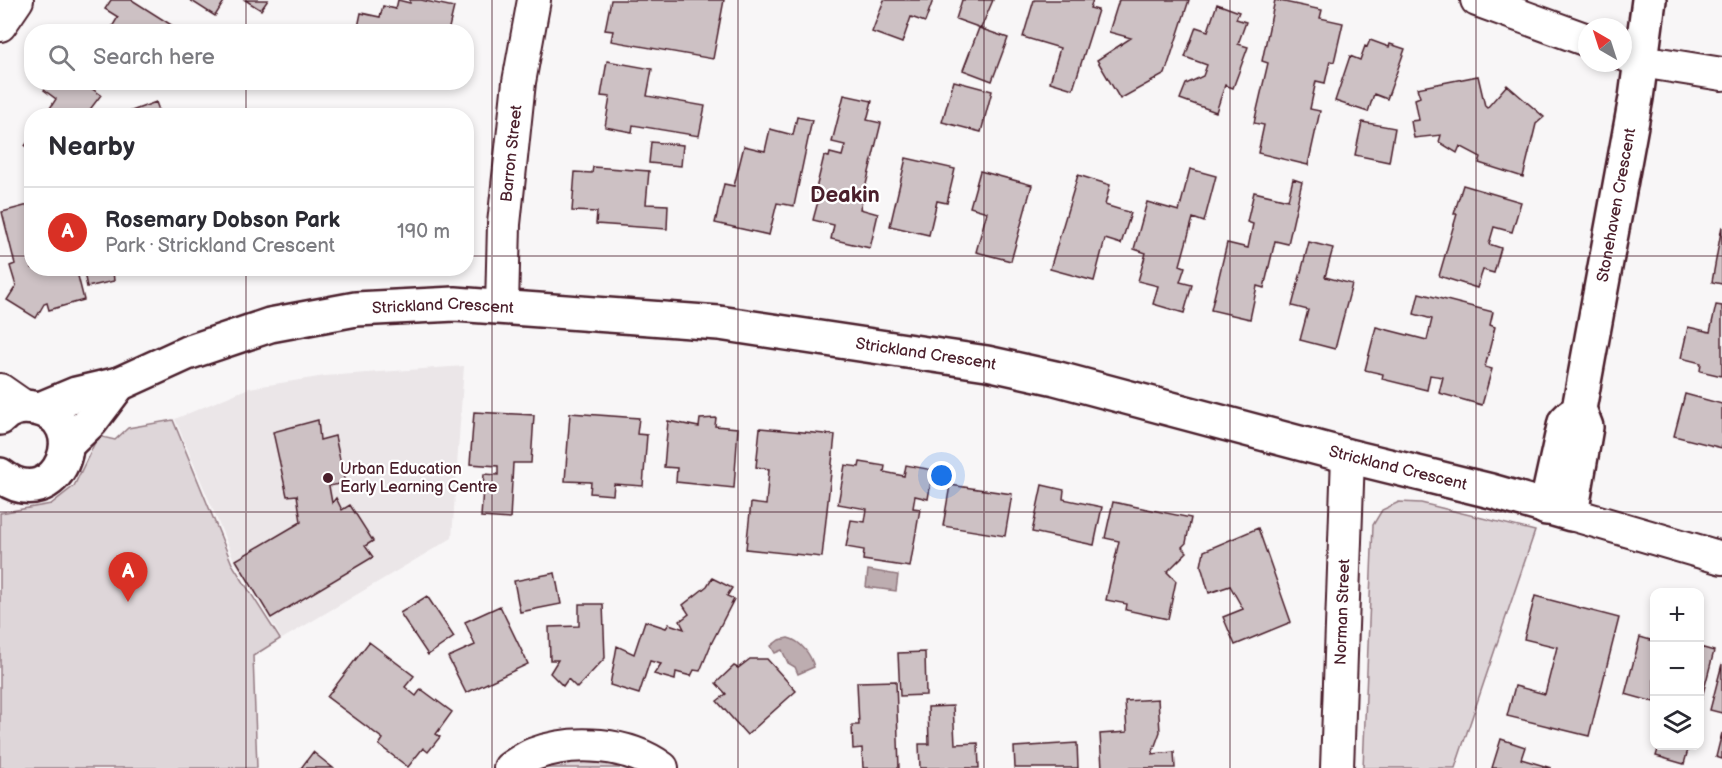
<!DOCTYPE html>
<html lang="en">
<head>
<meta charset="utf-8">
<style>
  body { margin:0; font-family:"Balsamiq Sans",sans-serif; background:#f7f7f7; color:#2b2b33 }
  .controls { position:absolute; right:18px; bottom:18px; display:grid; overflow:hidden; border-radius:12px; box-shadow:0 3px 9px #0003 }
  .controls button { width:54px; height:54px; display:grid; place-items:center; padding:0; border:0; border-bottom:2px solid #e1e1e2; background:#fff; color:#2b2b33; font:30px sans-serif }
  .compass { position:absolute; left:1578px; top:18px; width:54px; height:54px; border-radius:50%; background:#fff; box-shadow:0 3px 9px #0003; rotate:321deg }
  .you { position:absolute; left:942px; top:476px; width:21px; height:21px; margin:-15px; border:4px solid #fff; border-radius:50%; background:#1a73e8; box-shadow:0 0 0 9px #1a73e833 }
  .badge { display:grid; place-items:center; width:39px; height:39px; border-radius:50%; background:#d93025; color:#fff; font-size:20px; font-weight:700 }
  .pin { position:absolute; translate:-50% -50px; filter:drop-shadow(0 2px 3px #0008) }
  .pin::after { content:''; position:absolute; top:32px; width:21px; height:18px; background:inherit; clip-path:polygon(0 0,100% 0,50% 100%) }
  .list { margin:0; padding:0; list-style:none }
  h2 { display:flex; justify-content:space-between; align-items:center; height:78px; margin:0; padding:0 24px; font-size:26px }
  h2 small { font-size:20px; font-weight:400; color:#7c7c81 }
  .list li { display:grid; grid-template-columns:39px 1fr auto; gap:18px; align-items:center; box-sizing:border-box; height:90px; padding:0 24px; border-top:2px solid #e1e1e2 }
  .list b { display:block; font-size:22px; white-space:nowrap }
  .list p { margin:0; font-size:20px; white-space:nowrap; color:#7c7c81 }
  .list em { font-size:20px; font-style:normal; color:#7c7c81 }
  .icon { flex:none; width:33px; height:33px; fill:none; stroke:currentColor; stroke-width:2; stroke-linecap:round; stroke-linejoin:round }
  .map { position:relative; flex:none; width:1722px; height:768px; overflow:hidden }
  .search { position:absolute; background:#fff; box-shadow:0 3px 9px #0003; left:24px; top:24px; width:450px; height:66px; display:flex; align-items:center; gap:15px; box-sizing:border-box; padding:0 21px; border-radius:24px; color:#7c7c81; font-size:22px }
  .panel { position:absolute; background:#fff; box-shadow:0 3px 9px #0003; left:24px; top:108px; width:450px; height:168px; border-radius:24px }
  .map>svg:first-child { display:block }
  .built { fill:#ebe6e8 }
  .green { fill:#ded6d9; stroke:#947a82; stroke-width:1.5 }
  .water { fill:#bdadb0; stroke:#8f747b; stroke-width:1.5 }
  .building { fill:#cdc1c4; stroke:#4a1f2b; stroke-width:1.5 }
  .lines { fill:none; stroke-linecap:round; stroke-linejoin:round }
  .minor-casing { stroke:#4a1f2b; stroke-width:36 }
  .tertiary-casing { stroke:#4a1f2b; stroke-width:38 }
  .minor { stroke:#fff; stroke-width:32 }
  .tertiary { stroke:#fff; stroke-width:33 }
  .grid { fill:none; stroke:#4a1f2b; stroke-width:1.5; stroke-opacity:0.55 }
  .poi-dot { fill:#4a1f2b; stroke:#fff; stroke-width:2 }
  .labels { text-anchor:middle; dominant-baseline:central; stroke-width:4.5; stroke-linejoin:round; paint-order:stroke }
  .street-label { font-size:16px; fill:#4a1f2b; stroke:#fff }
  .poi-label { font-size:16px; fill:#4a1f2b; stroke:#fff; text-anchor:start }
  .district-label { font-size:22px; font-weight:bold; fill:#4a1f2b; stroke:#fff }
</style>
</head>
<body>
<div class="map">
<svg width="1722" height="768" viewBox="0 0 1722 768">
  <rect width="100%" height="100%" fill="#f8f6f7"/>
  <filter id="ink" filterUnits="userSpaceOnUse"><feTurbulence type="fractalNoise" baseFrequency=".0167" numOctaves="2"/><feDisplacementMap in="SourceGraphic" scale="12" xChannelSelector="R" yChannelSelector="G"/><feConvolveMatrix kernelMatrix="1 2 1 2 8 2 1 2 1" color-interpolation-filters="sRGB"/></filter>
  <g filter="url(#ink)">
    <path class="built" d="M464 366 452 538 282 639 234 560 175 419 249 388 325 376Z"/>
    <path class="green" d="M173 420 232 564 280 639 253 656 257 768H0V513L51 504 74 486 98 436 115 440 128 428Z
      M1399 502 1421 503 1535 531 1455 768H1363L1373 525 1382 510Z
      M573 761 609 764 620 768H542Z"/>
    <path class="water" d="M868 570 898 575 896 591 866 587Z
      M788 638C801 641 811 655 814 667L798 674 795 667 788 663 782 650 775 653 771 646 779 640Z"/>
    <path class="building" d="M111 0H132L173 26 169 32H109L118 17 105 9Z
      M190 0H225L215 16Z
      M245 0H268L261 10Z
      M398 0 410 3V0H421L454 7 448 32H357L361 13 380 17 383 6 396 9Z
      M611 0H724L713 59 611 41 613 31 605 30Z
      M884 0H933L925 22 911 17 902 43 872 32Z
      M962 0H993L981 28 956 19Z
      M1034 0H1093L1090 8 1098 10 1073 89 1050 82 1060 48 1023 37Z
      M1119 0H1189L1165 74 1120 99 1097 60 1131 38 1109 32Z
      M1275 0 1322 10 1320 18 1343 23 1334 62 1330 61 1325 83 1316 81 1310 109 1320 111 1308 165 1258 153 1264 125 1254 123 1268 63 1262 61Z
      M1217 4 1239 12 1236 19 1246 22 1238 44 1248 47 1233 88 1225 85 1216 112 1180 99 1186 84 1203 76 1207 65 1185 57 1196 27 1208 31Z
      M979 28 1008 38 992 81 963 70Z
      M1370 40 1389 47 1390 44 1405 49 1387 99 1374 94 1368 112 1335 101 1350 56 1360 60 1365 46 1367 47Z
      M607 61 652 69 647 96 705 106 699 136 633 125 632 132 605 127 610 97 601 96Z
      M1478 76 1485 106 1487 108 1507 85 1544 117 1536 124 1523 177 1479 163 1481 157 1460 146 1457 153 1439 142 1441 135 1414 138 1411 121 1419 120 1415 99 1420 97 1417 88Z
      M954 81 992 91 981 132 942 122Z
      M49 82H82L101 95 85 116H45L56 99 44 90Z
      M844 95 872 101 867 120 881 123 860 209 878 214 870 248 831 239 834 225 813 220 820 194 815 193 824 156 829 157 830 153 842 156 845 145 832 142Z
      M156 102 161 116H118Z
      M797 117 812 120 794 206 777 203 769 235 715 223 724 184 734 186 744 146 765 151 770 129 793 135Z
      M1362 122 1395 128 1389 162 1355 155Z
      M32 136V150L25 146Z
      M651 142 683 145 681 166 649 163Z
      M906 158 955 169 947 203 937 201 929 235 890 226Z
      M593 167 649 171 646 204 668 205 667 229 596 224 597 212 572 211 575 172 592 173Z
      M1190 169 1216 176 1204 222 1193 218 1180 265 1185 267 1180 282 1192 285 1184 313 1153 304 1158 286 1138 281 1146 253 1134 249 1147 202 1179 211Z
      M980 171 1032 185 1011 261 976 252 987 212 970 207Z
      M1078 175 1110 185 1105 205 1131 213 1121 244 1105 239 1094 281 1050 269Z
      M1293 179 1302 182 1288 244 1275 241 1264 288 1257 286 1250 319 1211 310 1227 243 1248 248 1253 224 1247 222 1254 192 1288 200Z
      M1463 185 1521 202 1512 232 1494 227 1489 244 1501 248 1494 273 1483 270 1477 288 1439 276 1457 214H1454Z
      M32 204V268H76L84 300 49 310 47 303 44 304 36 318 7 300 16 286 10 266 15 264 2 212Z
      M1722 226V284L1712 282Z
      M1309 242 1333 248 1325 277 1352 284 1335 349 1300 340 1308 310 1292 306Z
      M83 268H120L113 271 114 281 87 287Z
      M1419 293 1493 312 1490 325 1495 327 1485 367 1492 369 1482 405 1439 393 1443 377 1430 375 1427 390 1382 379 1383 374 1365 370 1376 327 1427 340 1432 319 1414 314Z
      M1716 305 1722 306V376L1700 371 1701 363 1681 358 1688 327 1710 332Z
      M1685 394 1722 404V448L1674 436Z
      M474 412 534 415 531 463H513L510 519 481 517 484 474 498 475V466L470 464Z
      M570 413 639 418 637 434 647 435 643 486 614 484 613 495 590 493 591 482 565 481Z
      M716 418 715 426 738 428 734 488 676 482 677 468 664 467 668 421 699 427 700 419Z
      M318 420 320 440 335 436 345 483 329 486 332 503 336 498 342 510 350 505 373 541 365 546 373 557 271 618 236 560 301 522 297 495 287 496 273 432Z
      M760 428 835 435 822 557 746 549 751 503 766 505 769 469 756 467Z
      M860 462 885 466 884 472 904 476 906 465 933 470 928 499 915 496 913 508 920 509 910 567 863 560 864 550 846 547 851 520 865 522 867 509 838 504 845 465 859 467Z
      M950 485 1012 494 1005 536 943 526Z
      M1042 485 1064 490 1063 499 1102 507 1094 545 1032 532Z
      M1113 502 1191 518 1186 543 1182 547 1187 552 1167 572 1176 581 1168 619 1126 610 1127 604 1106 600 1119 541 1105 538Z
      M1258 528 1291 622 1235 645 1223 617 1243 609 1230 586 1209 593 1201 566 1204 551Z
      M555 573 561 604 520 612 514 581Z
      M712 578 732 588 727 596 734 599 712 642 700 671 694 670 691 676 676 672 675 680 654 674 661 664 650 661 639 694 610 685 617 646 634 654 645 621 666 628 669 624 684 629 680 621 689 614 683 605 707 586Z
      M427 596 454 637 428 655 400 613Z
      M1535 596 1619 618 1589 736 1507 716 1515 686 1545 694 1557 647 1524 639Z
      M579 604H603L605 658 577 688 568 679 563 686 550 673 558 660H550L549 627 579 626Z
      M500 606 528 664 466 693 448 657 475 645 465 622Z
      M1640 637 1654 641V702L1625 694Z
      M369 642 414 676 405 687 416 696 421 689 452 712 436 734 440 737 428 752 423 748 408 767 379 745 383 739 327 697Z
      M1700 647 1714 651 1700 705Z
      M925 652 926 695 900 696 898 653Z
      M750 659H767L796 691 747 735 717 701 726 694 716 683 734 666 738 668Z
      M1722 664V713L1710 710Z
      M896 681 899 768H863L862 748 853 749 852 725H859L857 682Z
      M1158 699 1160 732 1152 754 1174 752 1175 768H1102L1100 734 1127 732 1125 701Z
      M953 706 955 744 978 743 979 768H920L919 744H929L928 707Z
      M1722 733V759L1716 757Z
      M1501 739 1525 747 1521 759 1551 768H1492Z
      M1077 743 1078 768H1015L1014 747Z
      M1659 746H1689L1684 764 1656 756Z
      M313 752 333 768H301Z"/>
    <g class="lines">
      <g class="minor-casing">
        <g id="minor">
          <path d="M1477 0 1587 40"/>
          <path d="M0 25 17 0"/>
          <path d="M1623 54 1641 61 1722 74"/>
          <path id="s1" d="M502 307 504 224 519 82 534 0"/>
          <path d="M0 390 23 406"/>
          <path d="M1571 514 1722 558"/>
          <path d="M510 768C518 763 526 757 534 754 574 739 628 743 662 768"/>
          <path id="s2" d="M1337 768 1348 456"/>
        </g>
      </g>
      <g class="tertiary-casing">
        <g id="tertiary">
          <path id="s3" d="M40 409 76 394 119 384 187 353 270 325 356 309 455 304 719 323 987 363 1055 378 1348 456 1491 491 1571 514 1586 427 1579 409 1636 98 1649 0"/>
          <path d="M0 418C10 408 20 406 34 408 97 418 58 520 0 475"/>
          <path d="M67 444 91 421 119 384"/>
          <path d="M1546 508 1565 422 1571 416"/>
        </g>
      </g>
      <use href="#minor" class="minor"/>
      <use href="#tertiary" class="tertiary"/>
    </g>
  </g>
  <path class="grid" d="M246 0V32M492 0V768M738 0V768M984 0V768M1230 0V768M1476 0V768M246 82V116M0 256H32M466 256H1722M246 268V768M0 512H1722"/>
  <circle class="poi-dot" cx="328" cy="478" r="6"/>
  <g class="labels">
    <g class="street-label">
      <text stroke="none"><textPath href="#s1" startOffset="154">Barron Street</textPath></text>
      <text stroke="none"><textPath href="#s3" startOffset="1886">Stonehaven Crescent</textPath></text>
      <text stroke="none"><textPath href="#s3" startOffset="420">Strickland Crescent</textPath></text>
      <text stroke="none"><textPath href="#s3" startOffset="906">Strickland Crescent</textPath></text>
      <text stroke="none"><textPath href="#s3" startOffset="1392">Strickland Crescent</textPath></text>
      <text stroke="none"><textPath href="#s2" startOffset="156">Norman Street</textPath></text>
    </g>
    <g class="poi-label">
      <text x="340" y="469">Urban Education<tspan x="340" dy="18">Early Learning Centre</tspan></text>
    </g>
    <g class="district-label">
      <text x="845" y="195">Deakin</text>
    </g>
  </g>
</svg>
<div class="controls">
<button>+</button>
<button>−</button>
<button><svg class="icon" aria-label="layers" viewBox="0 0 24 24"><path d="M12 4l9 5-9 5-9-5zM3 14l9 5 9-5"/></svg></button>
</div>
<svg class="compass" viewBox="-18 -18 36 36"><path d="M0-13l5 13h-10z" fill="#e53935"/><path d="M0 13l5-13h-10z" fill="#7c7c81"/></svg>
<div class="you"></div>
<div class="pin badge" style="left:128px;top:602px">A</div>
<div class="search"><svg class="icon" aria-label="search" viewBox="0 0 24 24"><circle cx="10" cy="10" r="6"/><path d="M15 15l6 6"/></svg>Search here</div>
<section class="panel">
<h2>Nearby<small></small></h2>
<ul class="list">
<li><span class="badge">A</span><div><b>Rosemary Dobson Park</b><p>Park · Strickland Crescent</p></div><em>190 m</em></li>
</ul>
</section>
</div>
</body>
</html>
